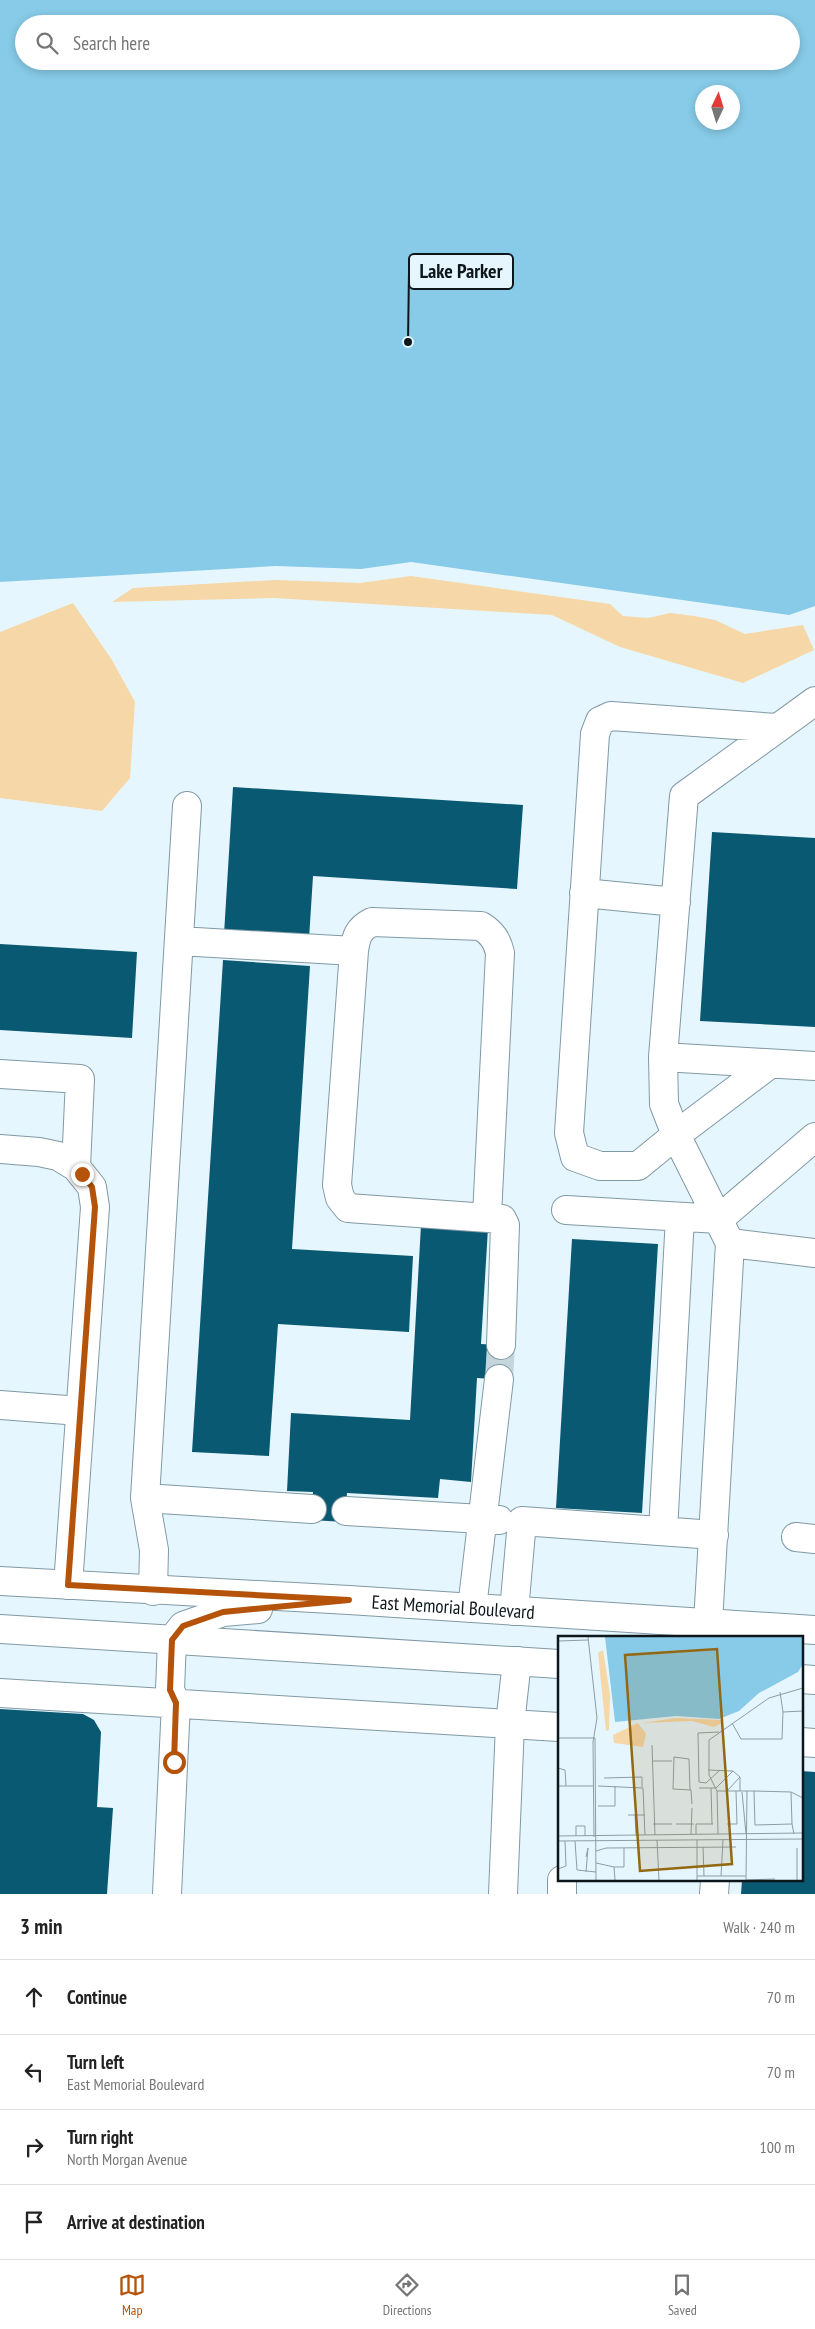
<!DOCTYPE html>
<html lang="en">
<head>
<meta charset="utf-8">
<style>
  body { margin:0; font-family:"PT Sans Narrow",sans-serif; background:#f6f6f6; color:#222 }
  .compass { position:absolute; left:695px; top:85px; width:45px; height:45px; border-radius:50%; background:#fff; box-shadow:0 2px 8px #0003; rotate:4deg }
  .stop { position:absolute; width:15px; height:15px; margin:-11px; border:4px solid #b45309; border-radius:50%; background:#fff }
  .stop.end { background:#b45309; border-color:#fff; box-shadow:0 1px 5px #0008 }
  .list { margin:0; padding:0; list-style:none }
  h2 { display:flex; justify-content:space-between; align-items:center; height:65px; margin:0; padding:0 20px; font-size:21px }
  h2 small { font-size:16px; font-weight:400; color:#767676 }
  .list li { display:grid; grid-template-columns:32px 1fr auto; gap:15px; align-items:center; box-sizing:border-box; height:75px; padding:0 20px; border-top:1px solid #e0e0e0 }
  .list b { display:block; font-size:19px; white-space:nowrap }
  .list p { margin:0; font-size:16px; white-space:nowrap; color:#767676 }
  .list em { font-size:16px; font-style:normal; color:#767676 }
  .icon { flex:none; width:28px; height:28px; fill:none; stroke:currentColor; stroke-width:2; stroke-linecap:round; stroke-linejoin:round }
  .map { position:relative; flex:none; width:815px; height:1894px; overflow:hidden }
  .search { position:absolute; background:#fff; box-shadow:0 2px 8px #0003; left:15px; right:15px; top:15px; height:55px; display:flex; align-items:center; gap:12px; box-sizing:border-box; padding:0 18px; border-radius:28px; color:#767676; font-size:19px }
  .sheet { height:365px; background:#fff }
  nav { display:flex; justify-content:space-around; align-items:center; box-sizing:border-box; height:70px; border-top:1px solid #e0e0e0; background:#fff; font-size:14px; color:#767676 }
  nav a { display:grid; justify-items:center; gap:2px }
  nav .on { color:#b45309 }
  .map>svg:first-child { display:block }
  .green { fill:#f6d7a7 }
  .water { fill:#87cbe8; fill-rule:evenodd }
  .building { fill:#0a5972 }
  .lines { fill:none; stroke-linecap:round; stroke-linejoin:round }
  .minor-tunnel { stroke:#c5d5dc; stroke-width:28; stroke-dasharray:28 14; stroke-linecap:butt }
  .minor-casing { stroke:#8099a5; stroke-width:30 }
  .major-casing { stroke:#8099a5; stroke-width:30 }
  .minor { stroke:#fff; stroke-width:28 }
  .major { stroke:#fff; stroke-width:28 }
  .route { stroke:#b45309; stroke-width:6 }
  .labels { text-anchor:middle; dominant-baseline:central; stroke-width:5; stroke-linejoin:round; paint-order:stroke }
  .street-label { font-size:19px; fill:#0d171b; stroke:#e6f6fe }
  .inset-road { fill:none; stroke:#8f9da3; stroke-width:1 }
  .view { fill:#936812; fill-opacity:0.15; stroke:#936812; stroke-width:2.5 }
  .inset-edge { fill:none; stroke:#0d171b; stroke-width:2.5 }
  .leader { fill:none; stroke:#0d171b; stroke-width:2 }
  .callout-dot { fill:#0d171b; stroke:#e6f6fe; stroke-width:2 }
  .callout { fill:#e6f6fe; stroke:#0d171b; stroke-width:2 }
  .callout-label { font-size:20px; text-anchor:middle; font-weight:bold; fill:#0d171b }
</style>
</head>
<body>
<div class="map">
<svg width="815" height="1894" viewBox="0 0 815 1894">
  <rect width="100%" height="100%" fill="#e6f6fe"/>
  <path class="green" d="M411 576 610 604 623 616 648 618 670 613 694 616 715 620 745 634 803 625 814 650 743 683 620 647 552 615 274 598 112 602 133 588 276 580 360 583Z
    M73 603 112 660 135 702 130 778 102 811 0 798V632Z"/>
  <path class="water" d="M0 0H815V606L789 615 411 562 361 569 276 566 0 582ZM24 24H791V61H24ZM702 92H732V122H702Z"/>
  <path class="building" d="M233 787 523 805 517 889 313 876 309 939 224 934Z
    M712 832 815 838V1027L700 1021Z
    M0 944 137 952 132 1038 0 1030Z
    M223 960 310 966 292 1249 413 1256 409 1332 278 1324 269 1456 192 1452Z
    M421 1225 488 1228 481 1344 512 1346 510 1380 477 1378 471 1482 440 1479 438 1498 347 1493 345 1522 311 1520 313 1492 287 1491 291 1413 410 1420Z
    M572 1239 658 1244 642 1513 556 1508Z
    M0 1709 83 1714 94 1720 101 1732 97 1807 113 1808 107 1894H0Z
    M801 1771 815 1772V1894H741L742 1880H801Z"/>
  <g class="lines">
    <path class="minor-tunnel" d="M499 1379 501 1345"/>
    <g class="minor-casing">
      <path id="minor" d="M584 893 676 902
        M179 941 354 951
        M663 1057 815 1066
        M770 1064 676 1135 638 1166H600L575 1157 569 1133 595 734 600 721 611 716 777 728
        M0 1074 80 1079 76 1167
        M0 1149 39 1152 58 1156 76 1167 92 1187 95 1207 68 1585
        M566 1210 719 1219 815 1137
        M487 1216 500 953C497 940 492 933 481 926L372 922C358 929 356 937 354 951L337 1185 340 1198 348 1208 502 1219 505 1225 501 1345
        M730 1243 676 1135 664 1104 663 1057 684 796 815 701
        M0 1405 80 1411
        M145 1498 312 1509
        M346 1511 499 1520
        M663 1531 680 1217
        M796 1537 815 1539
        M153 1591 154 1550 145 1498 187 806
        M472 1608 499 1379
        M514 1611 522 1521 714 1535
        M708 1623 730 1243 815 1253
        M0 1693 559 1727
        M801 1742 815 1743
        M167 1894 176 1703 170 1690 172 1640
        M503 1894 510 1724 517 1661
        M562 1894V1880
        M714 1894 715 1880"/>
    </g>
    <g class="major-casing">
      <g id="major">
        <path id="s1" d="M0 1581 349 1600 815 1630"/>
        <path d="M0 1629 559 1664"/>
        <path d="M172 1640 183 1626 223 1612 258 1609"/>
        <path d="M801 1679 815 1680"/>
      </g>
    </g>
    <use href="#minor" class="minor"/>
    <use href="#major" class="major"/>
  </g>
  <g class="lines">
    <path class="route" d="M82 1174 92 1187 95 1207 68 1585 349 1600 223 1612 183 1626 172 1640 170 1690 176 1703 174 1762"/>
  </g>
  <g class="labels">
    <g class="street-label">
      <text stroke="none"><textPath href="#s1" startOffset="454">East Memorial Boulevard</textPath></text>
    </g>
  </g>
  <g transform="translate(558 1636)">
    <rect width="245" height="245" fill="#e6f6fe"/>
    <path d="M45 14 52 59 51 94 48 95 40 17ZM118 82 163 84 164 87 156 91 134 85 84 87ZM80 87 88 98 85 111 56 107 55 99Z" fill="#f6d7a7"/>
    <path d="M47 1H245V28L240 36 201 57 181 75 161 83 118 80 57 86Z" fill="#87cbe8"/>
    <path class="inset-road" d="M30 1 39 82 35 106 36 201M0 5 30 4M222 56 225 76 245 75M174 87 183 103H224L225 76M161 96 140 97 141 146 148 147 162 134M0 102H37M37 102 38 244M94 109 97 199M94 125H114M0 132 7 134 8 150M150 134 175 135 182 141V155M46 142 84 141V151M0 150H35M40 150 85 152 87 199M141 152H158L175 135M153 152 154 188M132 154 131 123 116 121 115 153 133 154 134 168M159 155 151 139V104L211 62 245 52M169 155 182 141M196 155 233 156 245 162M184 156 188 198M233 156 234 188M40 170H57V150M70 179H87M77 179 78 199M95 188H114M118 188H136M169 188H179L178 155M133 198 134 172M138 198V188H155M160 198 159 155H196L197 189 234 188 236 198M0 200 245 197M18 200V190H27V200M99 204 101 244M139 204V244M0 205 245 203M17 205 19 234 38 236M145 211 146 240M239 212V244M38 215 48 212 178 211M28 221 30 212 28 236M38 227 56 231 57 244M56 231H66V212M0 233 8 230 7 205M139 240H188M163 240 165 204M188 244 189 155M188 244 217 243"/>
    <path class="view" d="M159 13 174 228 82 235 67 19Z"/>
    <rect width="245" height="245" class="inset-edge"/>
  </g>
  <path class="leader" d="M408 342L409 271"/>
  <circle class="callout-dot" cx="408" cy="342" r="5"/>
  <rect class="callout" x="409" y="254" width="104" height="35" rx="5"/>
  <g class="callout-label">
    <text x="461" y="278">Lake Parker</text>
  </g>
</svg>
<svg class="compass" viewBox="-18 -18 36 36"><path d="M0-13l5 13h-10z" fill="#e53935"/><path d="M0 13l5-13h-10z" fill="#767676"/></svg>
<div class="stop" style="left:174px;top:1762px"></div>
<div class="stop end" style="left:82px;top:1174px"></div>
<div class="search"><svg class="icon" aria-label="search" viewBox="0 0 24 24"><circle cx="10" cy="10" r="6"/><path d="M15 15l6 6"/></svg>Search here</div>
</div>
<section class="sheet">
<h2>3 min<small>Walk · 240 m</small></h2>
<ul class="list">
<li><svg class="icon" aria-label="ahead" viewBox="0 0 24 24"><path d="M12 20V5M6 11l6-6 6 6"/></svg><div><b>Continue</b></div><em>70 m</em></li>
<li><svg class="icon" aria-label="left" viewBox="0 0 24 24"><path d="M17 20v-9H6M10 6l-5 5 5 5"/></svg><div><b>Turn left</b><p>East Memorial Boulevard</p></div><em>70 m</em></li>
<li><svg class="icon" aria-label="right" viewBox="0 0 24 24"><path d="M7 20v-9h11M14 6l5 5-5 5"/></svg><div><b>Turn right</b><p>North Morgan Avenue</p></div><em>100 m</em></li>
<li><svg class="icon" aria-label="arrive" viewBox="0 0 24 24"><path d="M6 21V4h12l-3 4 3 4H6"/></svg><div><b>Arrive at destination</b></div></li>
</ul>
</section>
<nav>
<a class="on"><svg class="icon" aria-label="map" viewBox="0 0 24 24"><path d="M3 6l6-2 6 2 6-2v14l-6 2-6-2-6 2zM9 4v14M15 6v14"/></svg>Map</a>
<a><svg class="icon" aria-label="directions" viewBox="0 0 24 24"><path d="M12 3l9 9-9 9-9-9zM9 14v-3h6M13 9l2 2-2 2"/></svg>Directions</a>
<a><svg class="icon" aria-label="saved" viewBox="0 0 24 24"><path d="M7 4h10v16l-5-4-5 4z"/></svg>Saved</a>
</nav>
</body>
</html>
